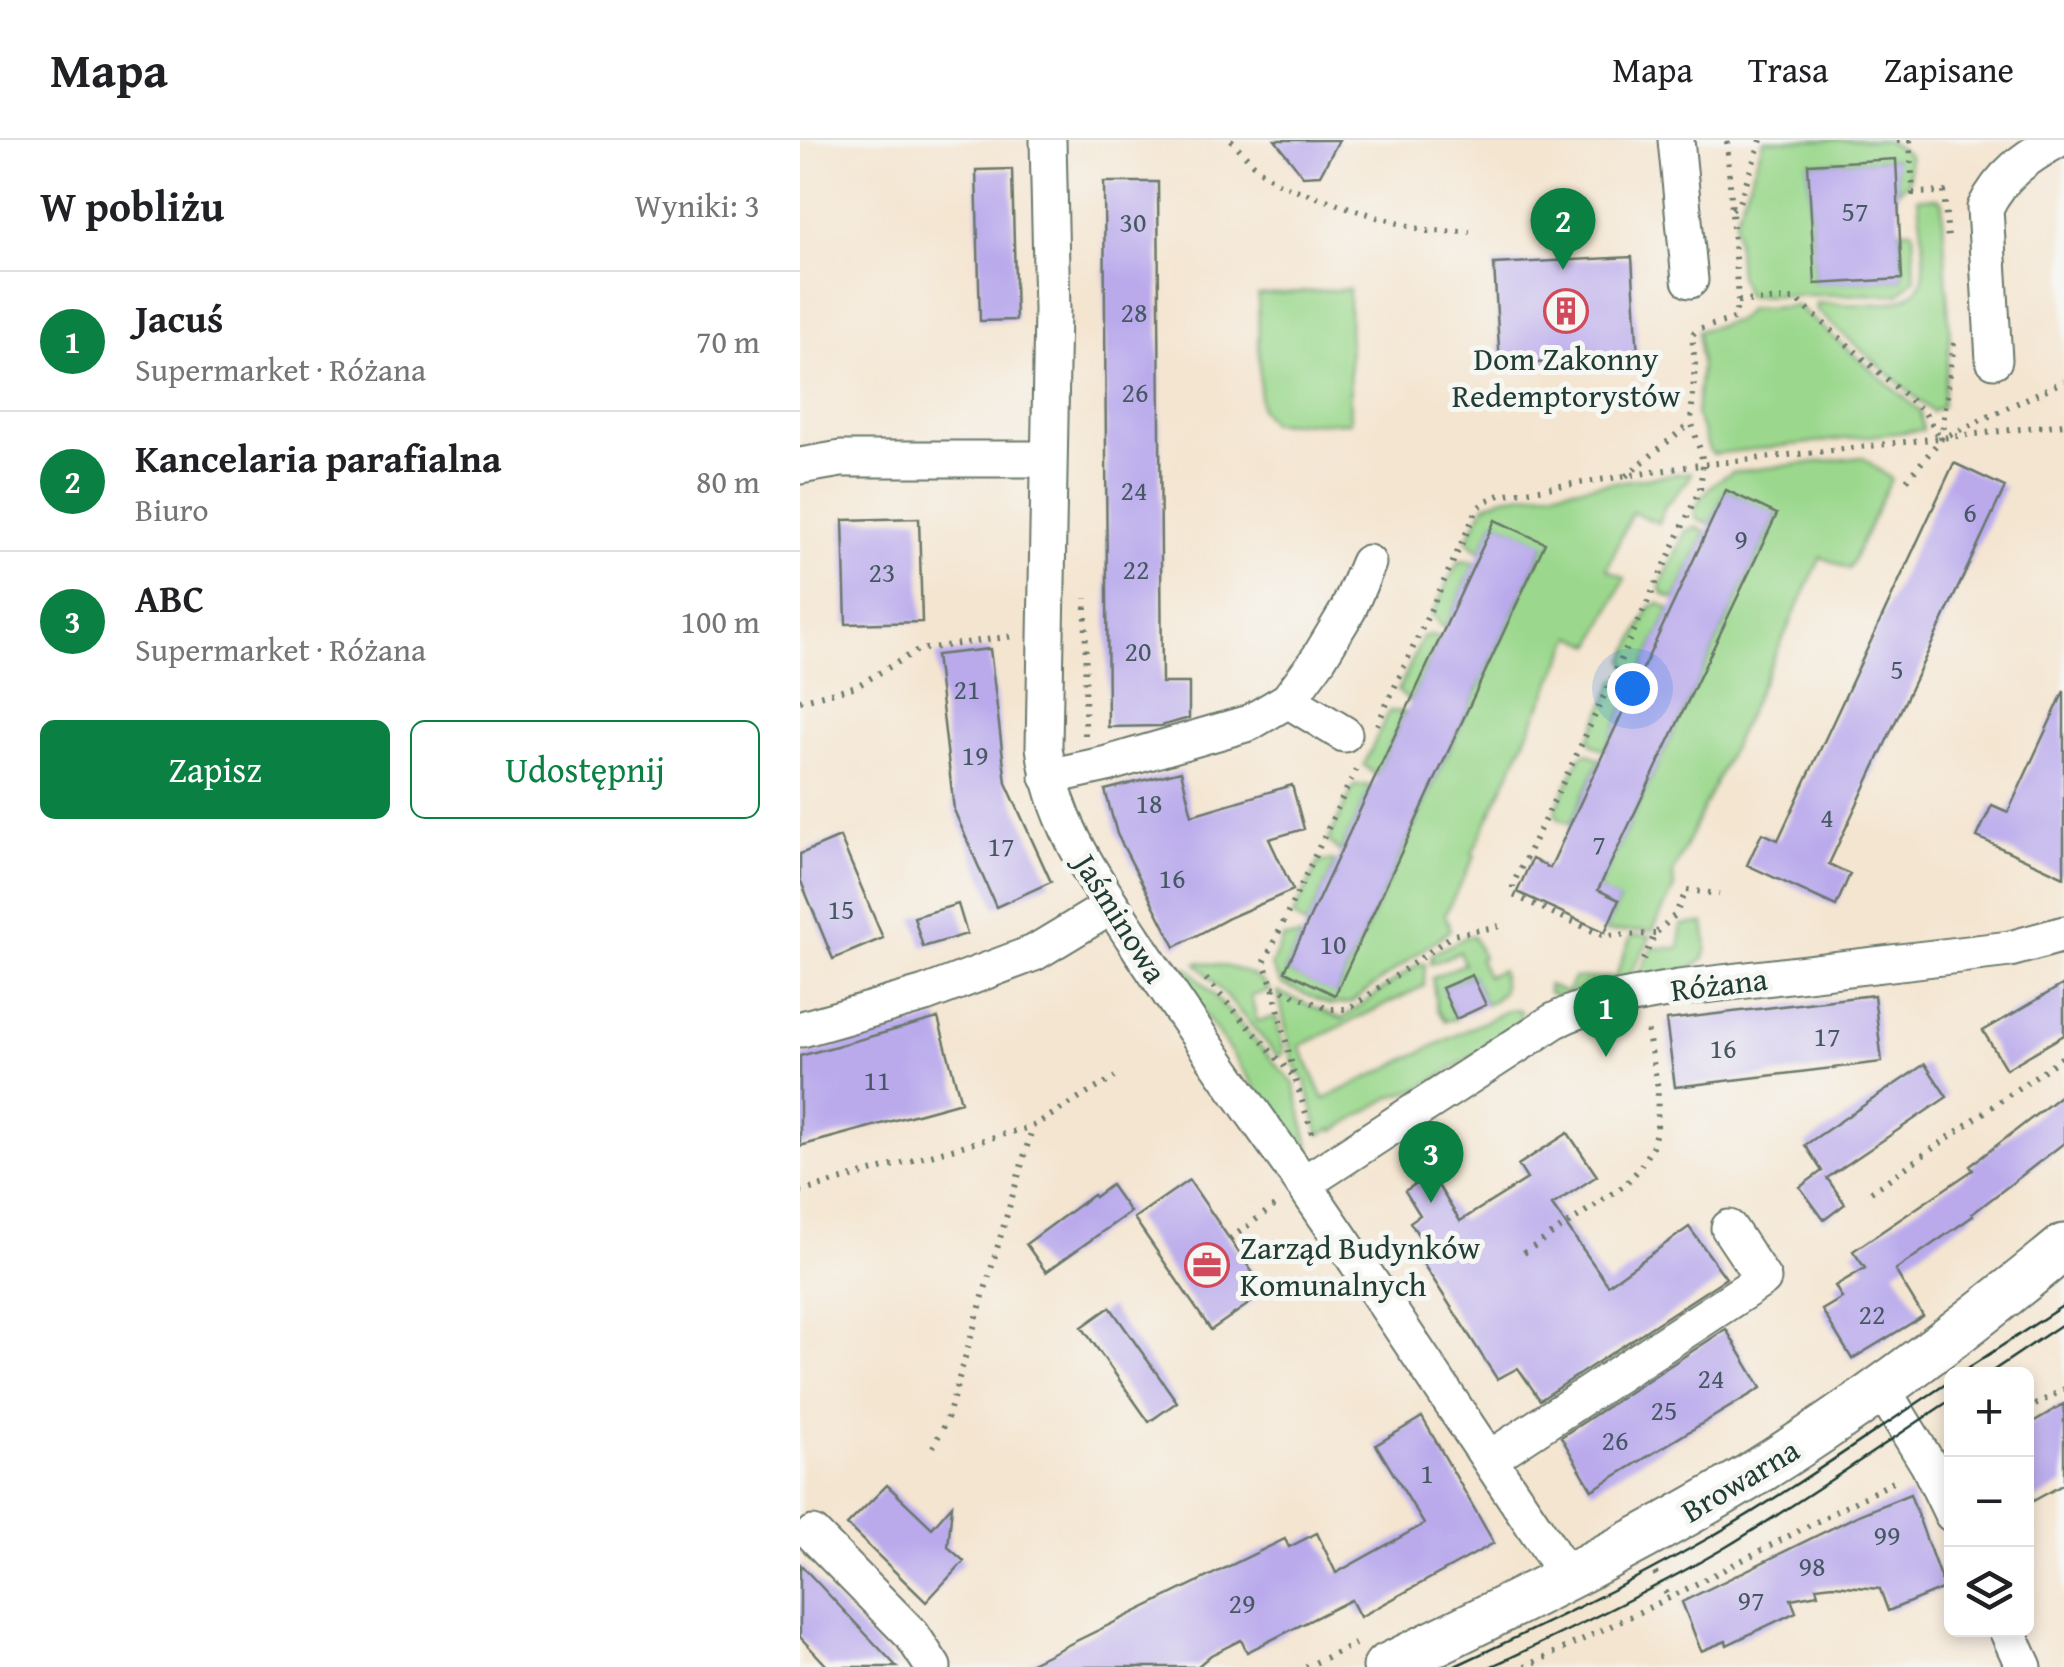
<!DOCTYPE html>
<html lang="pl">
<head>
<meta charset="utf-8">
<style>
  body { margin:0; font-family:"Gentium Book Plus",serif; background:#f2f2f2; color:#202124 }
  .controls { position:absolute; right:30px; bottom:30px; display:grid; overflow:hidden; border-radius:15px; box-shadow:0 5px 15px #0003 }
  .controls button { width:90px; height:90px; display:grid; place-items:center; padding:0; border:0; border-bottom:2px solid #e0e0e0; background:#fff; color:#202124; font:50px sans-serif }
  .you { position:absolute; left:832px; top:548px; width:35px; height:35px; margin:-25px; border:8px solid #fff; border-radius:50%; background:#1a73e8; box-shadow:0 0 0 15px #1a73e833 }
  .badge { display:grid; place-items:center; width:65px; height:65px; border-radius:50%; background:#0b8043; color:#fff; font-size:32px; font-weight:700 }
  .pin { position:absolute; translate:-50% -82px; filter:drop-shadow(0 2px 5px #0008) }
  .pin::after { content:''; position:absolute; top:52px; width:35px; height:30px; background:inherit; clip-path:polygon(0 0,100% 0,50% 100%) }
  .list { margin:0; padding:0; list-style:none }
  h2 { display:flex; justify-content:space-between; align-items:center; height:130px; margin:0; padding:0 40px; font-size:42px }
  h2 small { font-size:32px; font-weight:400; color:#757577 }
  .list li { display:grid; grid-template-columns:65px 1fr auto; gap:30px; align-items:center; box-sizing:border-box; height:140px; padding:0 40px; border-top:2px solid #e0e0e0 }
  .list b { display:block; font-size:38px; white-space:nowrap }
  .list p { margin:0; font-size:32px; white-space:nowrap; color:#757577 }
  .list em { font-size:32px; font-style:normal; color:#757577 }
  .actions { display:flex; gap:20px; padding:30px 40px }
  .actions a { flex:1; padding:22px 0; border:2px solid #0b8043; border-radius:15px; text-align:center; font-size:35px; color:#0b8043 }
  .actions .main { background:#0b8043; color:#fff }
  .icon { flex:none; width:55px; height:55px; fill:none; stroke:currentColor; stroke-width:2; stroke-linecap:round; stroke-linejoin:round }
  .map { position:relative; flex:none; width:1264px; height:1527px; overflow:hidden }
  header { display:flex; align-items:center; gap:60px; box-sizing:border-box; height:140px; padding:0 50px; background:#fff; border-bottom:2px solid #e0e0e0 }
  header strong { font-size:48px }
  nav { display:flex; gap:55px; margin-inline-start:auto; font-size:35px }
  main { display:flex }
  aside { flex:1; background:#fff }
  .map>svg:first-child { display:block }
  .green { fill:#9bd88d; stroke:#5d8a60; stroke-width:2.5 }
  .building { fill:#baaaec }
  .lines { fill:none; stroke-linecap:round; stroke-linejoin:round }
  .minor-casing { stroke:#6a786b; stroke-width:39 }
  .major-casing { stroke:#6a786b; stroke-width:49 }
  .path { stroke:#6a786b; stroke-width:6; stroke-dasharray:2.5 8; stroke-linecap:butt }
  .minor { stroke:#fff; stroke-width:35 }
  .major { stroke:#fff; stroke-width:45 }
  .tram { stroke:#1f3d34; stroke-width:2.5 }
  .labels { text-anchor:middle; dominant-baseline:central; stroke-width:10; stroke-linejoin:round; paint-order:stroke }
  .number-label { font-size:28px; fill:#465862 }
  .poi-label { font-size:32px; fill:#1f3d34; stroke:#f6f6f2 }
  .street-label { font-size:32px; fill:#1f3d34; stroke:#f6f6f2 }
</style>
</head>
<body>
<header>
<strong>Mapa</strong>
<nav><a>Mapa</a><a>Trasa</a><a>Zapisane</a></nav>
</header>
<main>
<aside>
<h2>W pobliżu<small>Wyniki: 3</small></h2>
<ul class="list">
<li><span class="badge">1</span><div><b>Jacuś</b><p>Supermarket · Różana</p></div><em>70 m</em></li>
<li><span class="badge">2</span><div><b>Kancelaria parafialna</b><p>Biuro</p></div><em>80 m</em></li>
<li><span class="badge">3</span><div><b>ABC</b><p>Supermarket · Różana</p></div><em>100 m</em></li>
</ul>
<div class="actions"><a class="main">Zapisz</a><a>Udostępnij</a></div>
</aside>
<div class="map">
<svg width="1264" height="1527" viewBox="0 0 1264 1527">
  <rect width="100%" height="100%" fill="#f6f6f2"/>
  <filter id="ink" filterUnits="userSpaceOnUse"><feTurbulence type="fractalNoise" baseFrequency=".01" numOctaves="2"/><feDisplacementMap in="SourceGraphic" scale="20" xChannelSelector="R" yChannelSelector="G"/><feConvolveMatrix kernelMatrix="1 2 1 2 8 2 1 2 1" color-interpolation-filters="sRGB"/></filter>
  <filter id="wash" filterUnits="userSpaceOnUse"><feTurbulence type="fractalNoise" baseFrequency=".0048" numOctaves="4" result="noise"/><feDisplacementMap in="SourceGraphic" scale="40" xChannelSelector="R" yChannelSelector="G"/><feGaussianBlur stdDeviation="2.25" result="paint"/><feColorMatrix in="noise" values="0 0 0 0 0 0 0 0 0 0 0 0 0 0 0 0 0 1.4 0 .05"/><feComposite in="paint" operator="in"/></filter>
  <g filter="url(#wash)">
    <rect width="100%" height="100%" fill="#f4e5d0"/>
    <path class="green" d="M964 0H1086L1109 15V42L1098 51 1095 19 1008 24 1015 143 1102 139 1100 90H1113L1115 138 1099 154 946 156 939 136 935 81Z
      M1118 58H1137L1142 61 1150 201 1142 266 1132 272 1017 171 1016 163C1044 163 1116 174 1123 137 1127 113 1120 83 1118 58Z
      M549 149 550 282 470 283 460 269 458 155Z
      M997 166 1120 271 1123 290 913 314 909 310 896 274 901 225 898 191 938 180 948 169Z
      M1062 317 1091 339 1049 429 1021 417 873 733 874 748 853 790 805 792 819 761 798 750 977 375 926 350 910 384 897 380 894 371C903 352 914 341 932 332Z
      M891 332 889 339 865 366 858 383 832 372 807 429 825 438 793 505 773 496 672 714 675 716 645 774 650 790 550 863 530 865 481 844 471 826 483 798 501 797 485 831 536 854 745 404 695 380 680 412 667 400 685 365 704 357Z
      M894 387 906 392 875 459 863 454 860 446 886 391Z
      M669 421 675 423 645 488 641 486 632 475 658 422Z
      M859 463 870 469 840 534 828 528 825 520 850 467Z
      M635 496 640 498 610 562 598 551 623 497Z
      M823 537 835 543 805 610 793 605 789 599 816 540Z
      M589 571 605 572 576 636 564 625Z
      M787 613 800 619 770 684 758 678 755 671 780 617Z
      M567 645 571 647 540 712 528 701 554 646Z
      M532 721 535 723 506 787 493 776 519 722Z
      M904 783C905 792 909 806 905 815 898 834 856 835 838 837L852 808H880L881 785Z
      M668 796H673L683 817 679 819 687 836 701 830C706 853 704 853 686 865L672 835 643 848 656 879 645 881 637 870 632 838 664 824 659 812 631 824 632 814Z
      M831 796H851L828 839 763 859 748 852V845L767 853 774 838H815Z
      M368 821 391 830 494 944 510 1010 496 1007Z
      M401 822C425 826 457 830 470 851L451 856 457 881 476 877 484 912 482 915 478 916 397 823Z
      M618 824H625L624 846 500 906 524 959 708 870 717 869 721 872 717 888 621 948 591 957 534 991 532 989 520 995 505 941 493 922 478 852 542 879Z"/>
    <g id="blocks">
      <path class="building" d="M475 0H539L520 35 503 36Z
        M1096 19 1102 139 1015 144 1008 24Z
        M212 29 216 180 180 181 176 30Z
        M304 42H358L362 543H389V578L361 586 308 587Z
        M832 117 838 217 700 225 694 124Z
        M1154 323 1205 347 1029 724 1050 734 1036 766 947 725 962 693 978 700Z
        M926 350 977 374 798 750 819 760 805 792 717 752 732 719 750 728Z
        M119 378 122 482 46 484 43 380Z
        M695 380 745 403 535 855 485 831Z
        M190 509 206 643 251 742 196 767 154 670 136 515Z
        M1264 551V737L1177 697 1192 665 1208 672Z
        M381 631 392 675 492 645 504 689 469 699 493 750 431 777 375 807 317 694 305 650Z
        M40 697 83 798 33 819 0 739V714Z
        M158 764 167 794 123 807 114 777Z
        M672 835 686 865 656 879 642 848Z
        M1264 844V895L1206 929 1183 891Z
        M1074 855 1082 922 875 947 866 880Z
        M138 878 161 962 0 1006V916Z
        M1125 924 1147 957 1027 1038 1045 1064 1024 1080 1000 1047 1022 1031 1005 1005Z
        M1264 953V1003L1172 1074 1173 1076 1095 1130 1123 1176 1052 1219 1022 1170 1042 1158 1035 1146 1065 1128 1053 1111 1173 1030 1170 1026Z
        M768 993 797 1036 752 1065 808 1145 889 1087 926 1138 740 1260 718 1228 697 1239 635 1142 614 1110 624 1104 610 1082 620 1075 605 1051 631 1034 660 1081 727 1039 718 1025Z
        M389 1040 466 1152 411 1190 334 1078Z
        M311 1045 330 1072 246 1132 226 1104 293 1055 295 1057Z
        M310 1167 377 1262 349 1282 282 1187Z
        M926 1189 961 1248 792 1350 761 1297Z
        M1264 1264V1344L1226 1365V1286Z
        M622 1277 694 1403 560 1477 551 1460 447 1512 441 1500 411 1515 397 1527H223L485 1399 489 1407 517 1393 536 1433 624 1384 576 1305Z
        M87 1345 132 1388 152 1365 148 1407 164 1421 126 1462 47 1385Z
        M1110 1354 1144 1448 1088 1471 1080 1449 1033 1445 1016 1447 1018 1454 991 1459 996 1472 927 1505 926 1501 901 1511 882 1462 1059 1375Z
        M0 1424 60 1488 97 1527H28L0 1497Z"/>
    </g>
  </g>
  <g filter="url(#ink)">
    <use href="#blocks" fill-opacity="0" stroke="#6a786b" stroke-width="2.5"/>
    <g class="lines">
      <g class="minor-casing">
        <path id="minor" d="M248 0 252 170 244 607C253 681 293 737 333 798 386 881 445 961 502 1042 584 1160 663 1281 744 1401L767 1438
          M876 0 890 140
          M1194 220 1185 68C1201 35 1225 18 1257 0
          M0 326 41 319H249
          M488 560 544 594
          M248 637 307 624 449 583 488 560 519 518 548 470 568 423
          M2 889 125 854 234 813 312 766
          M503 1044 754 881C793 861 837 855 879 848L1210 809 1264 794
          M1082 1249 1128 1324 1152 1374
          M689 1319 963 1139 929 1088
          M13 1394 112 1495 133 1527
          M1207 1490 1224 1527"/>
      </g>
      <g class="major-casing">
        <path id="major" d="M586 1527C707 1468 828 1409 944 1340 1057 1271 1162 1191 1264 1107"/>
      </g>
      <path class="path" d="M431 0 456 27 481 45 580 78 627 91 670 92
        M1097 0H1116
        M1110 0 1113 53 1144 52 1148 99
        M932 69 939 63 961 0
        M938 161 996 159 1125 273 1140 298
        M1141 299 1155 196
        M826 336 883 289 892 286
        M1107 340 1141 299 1264 241
        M0 561 57 546 118 510 213 496
        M577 585 678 368 686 361 700 355 892 326 1264 284
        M285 595 286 458
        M855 794 802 795 713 755V744L776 616 900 349 903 324 901 313 891 281 895 225 892 195 898 189 934 179 938 161 927 0
        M843 820 855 794 875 775 887 750 919 754
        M406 839 494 937
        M473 847 529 869H549L653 795 700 786
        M512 993 495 938 473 847 464 823 559 623
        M0 1052 233 986 315 937
        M1071 1052 1264 916
        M430 1099 477 1064
        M724 1113 825 1045 839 1029 852 1007 857 988 858 949 847 889
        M1226 1270 1264 1249
        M133 1307 147 1279 233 986
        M855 1433 869 1458
        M506 1527 555 1504
        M725 1527 869 1458 1099 1339"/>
      <use href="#minor" class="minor"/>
      <use href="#major" class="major"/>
      <path class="tram" d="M1159 1234 1264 1165
        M1188 1234 1264 1183
        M653 1527C739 1487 825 1446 907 1399 991 1351 1071 1293 1152 1240
        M690 1527C768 1491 847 1453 921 1410 1000 1363 1075 1310 1152 1259"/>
    </g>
  </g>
  <defs>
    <g id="building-ring" transform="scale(2.25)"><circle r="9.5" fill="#f6f6f2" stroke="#d1495b" stroke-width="1.5"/><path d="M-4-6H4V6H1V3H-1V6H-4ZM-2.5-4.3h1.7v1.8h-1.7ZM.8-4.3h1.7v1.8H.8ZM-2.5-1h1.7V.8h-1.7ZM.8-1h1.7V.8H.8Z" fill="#d1495b"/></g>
    <g id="office-ring" transform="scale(2.25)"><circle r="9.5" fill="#f6f6f2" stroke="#d1495b" stroke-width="1.5"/><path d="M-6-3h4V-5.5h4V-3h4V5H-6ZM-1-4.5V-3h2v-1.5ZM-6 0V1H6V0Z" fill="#d1495b"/></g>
  </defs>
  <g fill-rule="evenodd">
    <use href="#building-ring" x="766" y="171"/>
    <use href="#office-ring" x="407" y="1125"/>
  </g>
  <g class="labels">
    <g class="number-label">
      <text x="1055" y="70">57</text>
      <text x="333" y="81">30</text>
      <text x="334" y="171">28</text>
      <text x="335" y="251">26</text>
      <text x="334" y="349">24</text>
      <text x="1170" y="371">6</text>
      <text x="941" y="398">9</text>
      <text x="336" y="428">22</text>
      <text x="82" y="431">23</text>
      <text x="338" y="510">20</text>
      <text x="1097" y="528">5</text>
      <text x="167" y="548">21</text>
      <text x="175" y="614">19</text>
      <text x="349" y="662">18</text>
      <text x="1027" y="676">4</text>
      <text x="799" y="703">7</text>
      <text x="201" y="705">17</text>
      <text x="372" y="737">16</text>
      <text x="41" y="768">15</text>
      <text x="533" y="803">10</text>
      <text x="1027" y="895">17</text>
      <text x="923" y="907">16</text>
      <text x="77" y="939">11</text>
      <text x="1072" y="1173">22</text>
      <text x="911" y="1237">24</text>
      <text x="864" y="1269">25</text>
      <text x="815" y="1299">26</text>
      <text x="627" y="1332">1</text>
      <text x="1087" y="1394">99</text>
      <text x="1012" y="1425">98</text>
      <text x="951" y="1459">97</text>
      <text x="442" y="1462">29</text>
    </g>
    <g class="poi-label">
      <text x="766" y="218">Dom Zakonny<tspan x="766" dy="37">Redemptorystów</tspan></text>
      <text x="440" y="1107" text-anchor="start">Zarząd Budynków<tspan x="440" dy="37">Komunalnych</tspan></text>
    </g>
    <g class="street-label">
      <text transform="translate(321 778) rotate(58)">Jaśminowa</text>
      <text transform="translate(919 844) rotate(-7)">Różana</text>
      <text transform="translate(940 1340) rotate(-31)">Browarna</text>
    </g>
  </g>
</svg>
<div class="controls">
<button>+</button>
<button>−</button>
<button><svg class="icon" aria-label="layers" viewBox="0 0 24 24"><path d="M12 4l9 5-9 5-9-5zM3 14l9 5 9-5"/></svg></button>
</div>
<div class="you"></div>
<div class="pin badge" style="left:806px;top:917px">1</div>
<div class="pin badge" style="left:763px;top:130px">2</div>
<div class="pin badge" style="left:631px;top:1063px">3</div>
</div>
</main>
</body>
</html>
